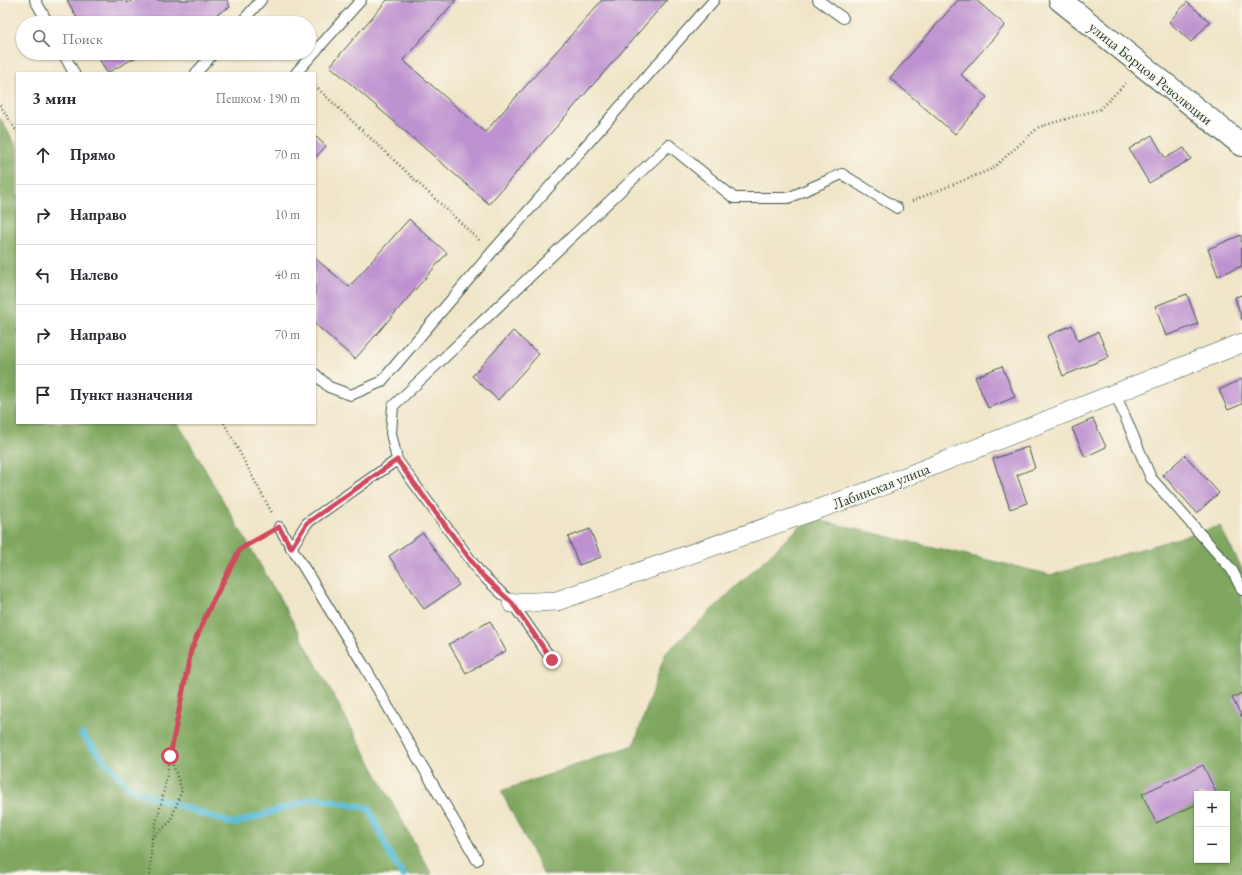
<!DOCTYPE html>
<html lang="ru">
<head>
<meta charset="utf-8">
<style>
  body { margin:0; font-family:"EB Garamond",serif; background:#f2f2f3; color:#2b2b33 }
  .controls { position:absolute; right:12px; bottom:12px; display:grid; overflow:hidden; border-radius:0px; box-shadow:0 1px 3px #0004 }
  .controls button { width:36px; height:36px; display:grid; place-items:center; padding:0; border:0; border-bottom:1px solid #e1e1e2; background:#fff; color:#2b2b33; font:20px sans-serif }
  .stop { position:absolute; width:12px; height:12px; margin:-9px; border:3px solid #d1495b; border-radius:50%; background:#fff }
  .stop.end { background:#d1495b; border-color:#fff; box-shadow:0 1px 4px #0008 }
  .list { margin:0; padding:0; list-style:none }
  h2 { display:flex; justify-content:space-between; align-items:center; height:52px; margin:0; padding:0 16px; font-size:17px }
  h2 small { font-size:13px; font-weight:400; color:#7c7c81 }
  .list li { display:grid; grid-template-columns:26px 1fr auto; gap:12px; align-items:center; box-sizing:border-box; height:60px; padding:0 16px; border-top:1px solid #e1e1e2 }
  .list b { display:block; font-size:15px; white-space:nowrap }
  .list em { font-size:13px; font-style:normal; color:#7c7c81 }
  .icon { flex:none; width:22px; height:22px; fill:none; stroke:currentColor; stroke-width:2; stroke-linecap:round; stroke-linejoin:round }
  .map { position:relative; flex:none; width:1242px; height:875px; overflow:hidden }
  .search { position:absolute; background:#fff; box-shadow:0 1px 3px #0004; left:16px; top:16px; width:300px; height:44px; display:flex; align-items:center; gap:10px; box-sizing:border-box; padding:0 14px; border-radius:22px; color:#7c7c81; font-size:15px }
  .panel { position:absolute; background:#fff; box-shadow:0 1px 3px #0004; left:16px; top:72px; width:300px; height:352px; border-radius:0px }
  .map>svg:first-child { display:block }
  .forest { fill:#7fa75f; stroke:#4f724a; fill-rule:evenodd }
  .lines { fill:none; stroke-linecap:round; stroke-linejoin:round }
  .stream { stroke:#56bcd4; stroke-width:7 }
  .building { fill:#be92d0 }
  .service-casing { stroke:#3e564a; stroke-width:12 }
  .minor-casing { stroke:#3e564a; stroke-width:20 }
  .tertiary-casing { stroke:#3e564a; stroke-width:24 }
  .path { stroke:#3e564a; stroke-width:2.5; stroke-dasharray:1 3; stroke-linecap:butt }
  .service { stroke:#fff; stroke-width:10 }
  .minor { stroke:#fff; stroke-width:19 }
  .tertiary { stroke:#fff; stroke-width:22 }
  .route { stroke:#d1495b; stroke-width:5 }
  .labels { text-anchor:middle; dominant-baseline:central; stroke-width:3; stroke-linejoin:round; paint-order:stroke }
  .street-label { font-size:15px; fill:#1f3d34; stroke:#fbf7ec }
</style>
</head>
<body>
<div class="map">
<svg width="1242" height="875" viewBox="0 0 1242 875">
  <rect width="100%" height="100%" fill="#fbf7ec"/>
  <filter id="ink" filterUnits="userSpaceOnUse"><feTurbulence type="fractalNoise" baseFrequency=".025" numOctaves="2"/><feDisplacementMap in="SourceGraphic" scale="8" xChannelSelector="R" yChannelSelector="G"/><feConvolveMatrix kernelMatrix="1 2 1 2 8 2 1 2 1" color-interpolation-filters="sRGB"/></filter>
  <filter id="wash" filterUnits="userSpaceOnUse"><feTurbulence type="fractalNoise" baseFrequency=".012" numOctaves="4" result="noise"/><feDisplacementMap in="SourceGraphic" scale="16" xChannelSelector="R" yChannelSelector="G"/><feGaussianBlur stdDeviation="0.9" result="paint"/><feColorMatrix in="noise" values="0 0 0 0 0 0 0 0 0 0 0 0 0 0 0 0 0 1.4 0 .05"/><feComposite in="paint" operator="in"/></filter>
  <g filter="url(#wash)">
    <rect width="100%" height="100%" fill="#f0e5c8"/>
    <path class="forest" d="M0 118 17 147V423H178L287 611 432 875H0Z
      M809 518 1052 575 1220 526 1242 569V875H544L501 791 634 745 665 654ZM1197 794H1227V860H1197Z"/>
    <g class="lines">
      <path class="stream" d="M82 735 130 789 234 824 316 798 369 808 390 855 403 875"/>
    </g>
    <g id="blocks">
      <path class="building" d="M67 0H126L127 3 134 0H227L230 7 201 23H80Z
        M387 0H456L403 60 485 132 602 0H667L489 204 330 66Z
        M958 0H976L1005 25 961 75 987 97 955 134 890 78Z
        M1187 2 1210 22 1191 42 1169 22Z
        M96 53H144L107 73Z
        M1152 135 1165 158 1184 148 1191 159 1149 183 1129 149Z
        M315 136 326 146 315 158Z
        M409 219 447 253 355 359 315 324V258L349 287Z
        M1241 235 1242 266 1218 276 1208 249Z
        M1187 294 1198 324 1166 336 1155 306Z
        M1242 295V320L1235 297Z
        M1072 325 1078 341 1098 332 1109 357 1063 376 1047 336Z
        M513 331 539 354 498 400 472 376Z
        M1002 366 1015 397 988 408 975 377Z
        M1242 379V404L1228 410 1219 390Z
        M1093 419 1106 447 1085 457 1072 428Z
        M1028 447 1035 468 1017 475 1027 503 1010 509 993 459Z
        M1185 455 1219 493 1197 513 1163 475Z
        M590 529 601 557 579 565 568 537Z
        M423 533 459 585 424 609 389 556Z
        M490 621 506 651 466 673 449 644Z
        M1242 693V717L1232 698Z
        M1203 765 1217 794H1197V804L1156 823 1142 794Z"/>
    </g>
  </g>
  <g filter="url(#ink)">
    <use href="#blocks" fill-opacity="0" stroke="#3e564a" stroke-width="1"/>
    <g class="lines">
      <g class="service-casing">
        <path id="service" d="M35 0 48 23
          M818 0 843 18
          M241 23 261 0
          M63 53 74 73
          M196 73 214 53
          M296 73 361 0
          M315 374 329 387 351 395 381 382 492 252 714 0
          M1115 393 1151 478 1232 570 1242 590
          M279 527 366 669 477 860
          M291 548 307 523 397 460
          M552 660 512 603 481 574 397 460 391 433 393 406 669 145 734 198H788L842 174 897 208"/>
      </g>
      <g class="minor-casing">
        <path id="minor" d="M512 603 557 601 867 492 1242 343"/>
      </g>
      <g class="tertiary-casing">
        <path id="tertiary" d="M1060 0 1242 145"/>
      </g>
      <path class="path" d="M315 86 480 241
        M0 105 17 132
        M912 201 992 169 1039 127 1100 109 1127 82
        M224 423 272 513
        M152 838 170 822 182 790 170 757
        M150 875 152 838 162 800 191 650 209 609 240 549 265 535"/>
      <use href="#service" class="service"/>
      <use href="#minor" class="minor"/>
      <use href="#tertiary" class="tertiary"/>
    </g>
  </g>
  <g class="lines" filter="url(#ink)">
    <path class="route" d="M170 756 191 650 209 609 240 549 279 527 291 548 307 523 397 460 481 574 512 603 552 660"/>
  </g>
  <g class="labels">
    <g class="street-label">
      <text transform="translate(1151 73) rotate(39)">улица Борцов Революции</text>
      <text transform="translate(881 486) rotate(-21)">Лабинская улица</text>
    </g>
  </g>
</svg>
<div class="controls">
<button>+</button>
<button>−</button>
</div>
<div class="stop" style="left:170px;top:756px"></div>
<div class="stop end" style="left:552px;top:660px"></div>
<div class="search"><svg class="icon" aria-label="search" viewBox="0 0 24 24"><circle cx="10" cy="10" r="6"/><path d="M15 15l6 6"/></svg>Поиск</div>
<section class="panel">
<h2>3 мин<small>Пешком · 190 m</small></h2>
<ul class="list">
<li><svg class="icon" aria-label="ahead" viewBox="0 0 24 24"><path d="M12 20V5M6 11l6-6 6 6"/></svg><div><b>Прямо</b></div><em>70 m</em></li>
<li><svg class="icon" aria-label="right" viewBox="0 0 24 24"><path d="M7 20v-9h11M14 6l5 5-5 5"/></svg><div><b>Направо</b></div><em>10 m</em></li>
<li><svg class="icon" aria-label="left" viewBox="0 0 24 24"><path d="M17 20v-9H6M10 6l-5 5 5 5"/></svg><div><b>Налево</b></div><em>40 m</em></li>
<li><svg class="icon" aria-label="right" viewBox="0 0 24 24"><path d="M7 20v-9h11M14 6l5 5-5 5"/></svg><div><b>Направо</b></div><em>70 m</em></li>
<li><svg class="icon" aria-label="arrive" viewBox="0 0 24 24"><path d="M6 21V4h12l-3 4 3 4H6"/></svg><div><b>Пункт назначения</b></div></li>
</ul>
</section>
</div>
</body>
</html>
